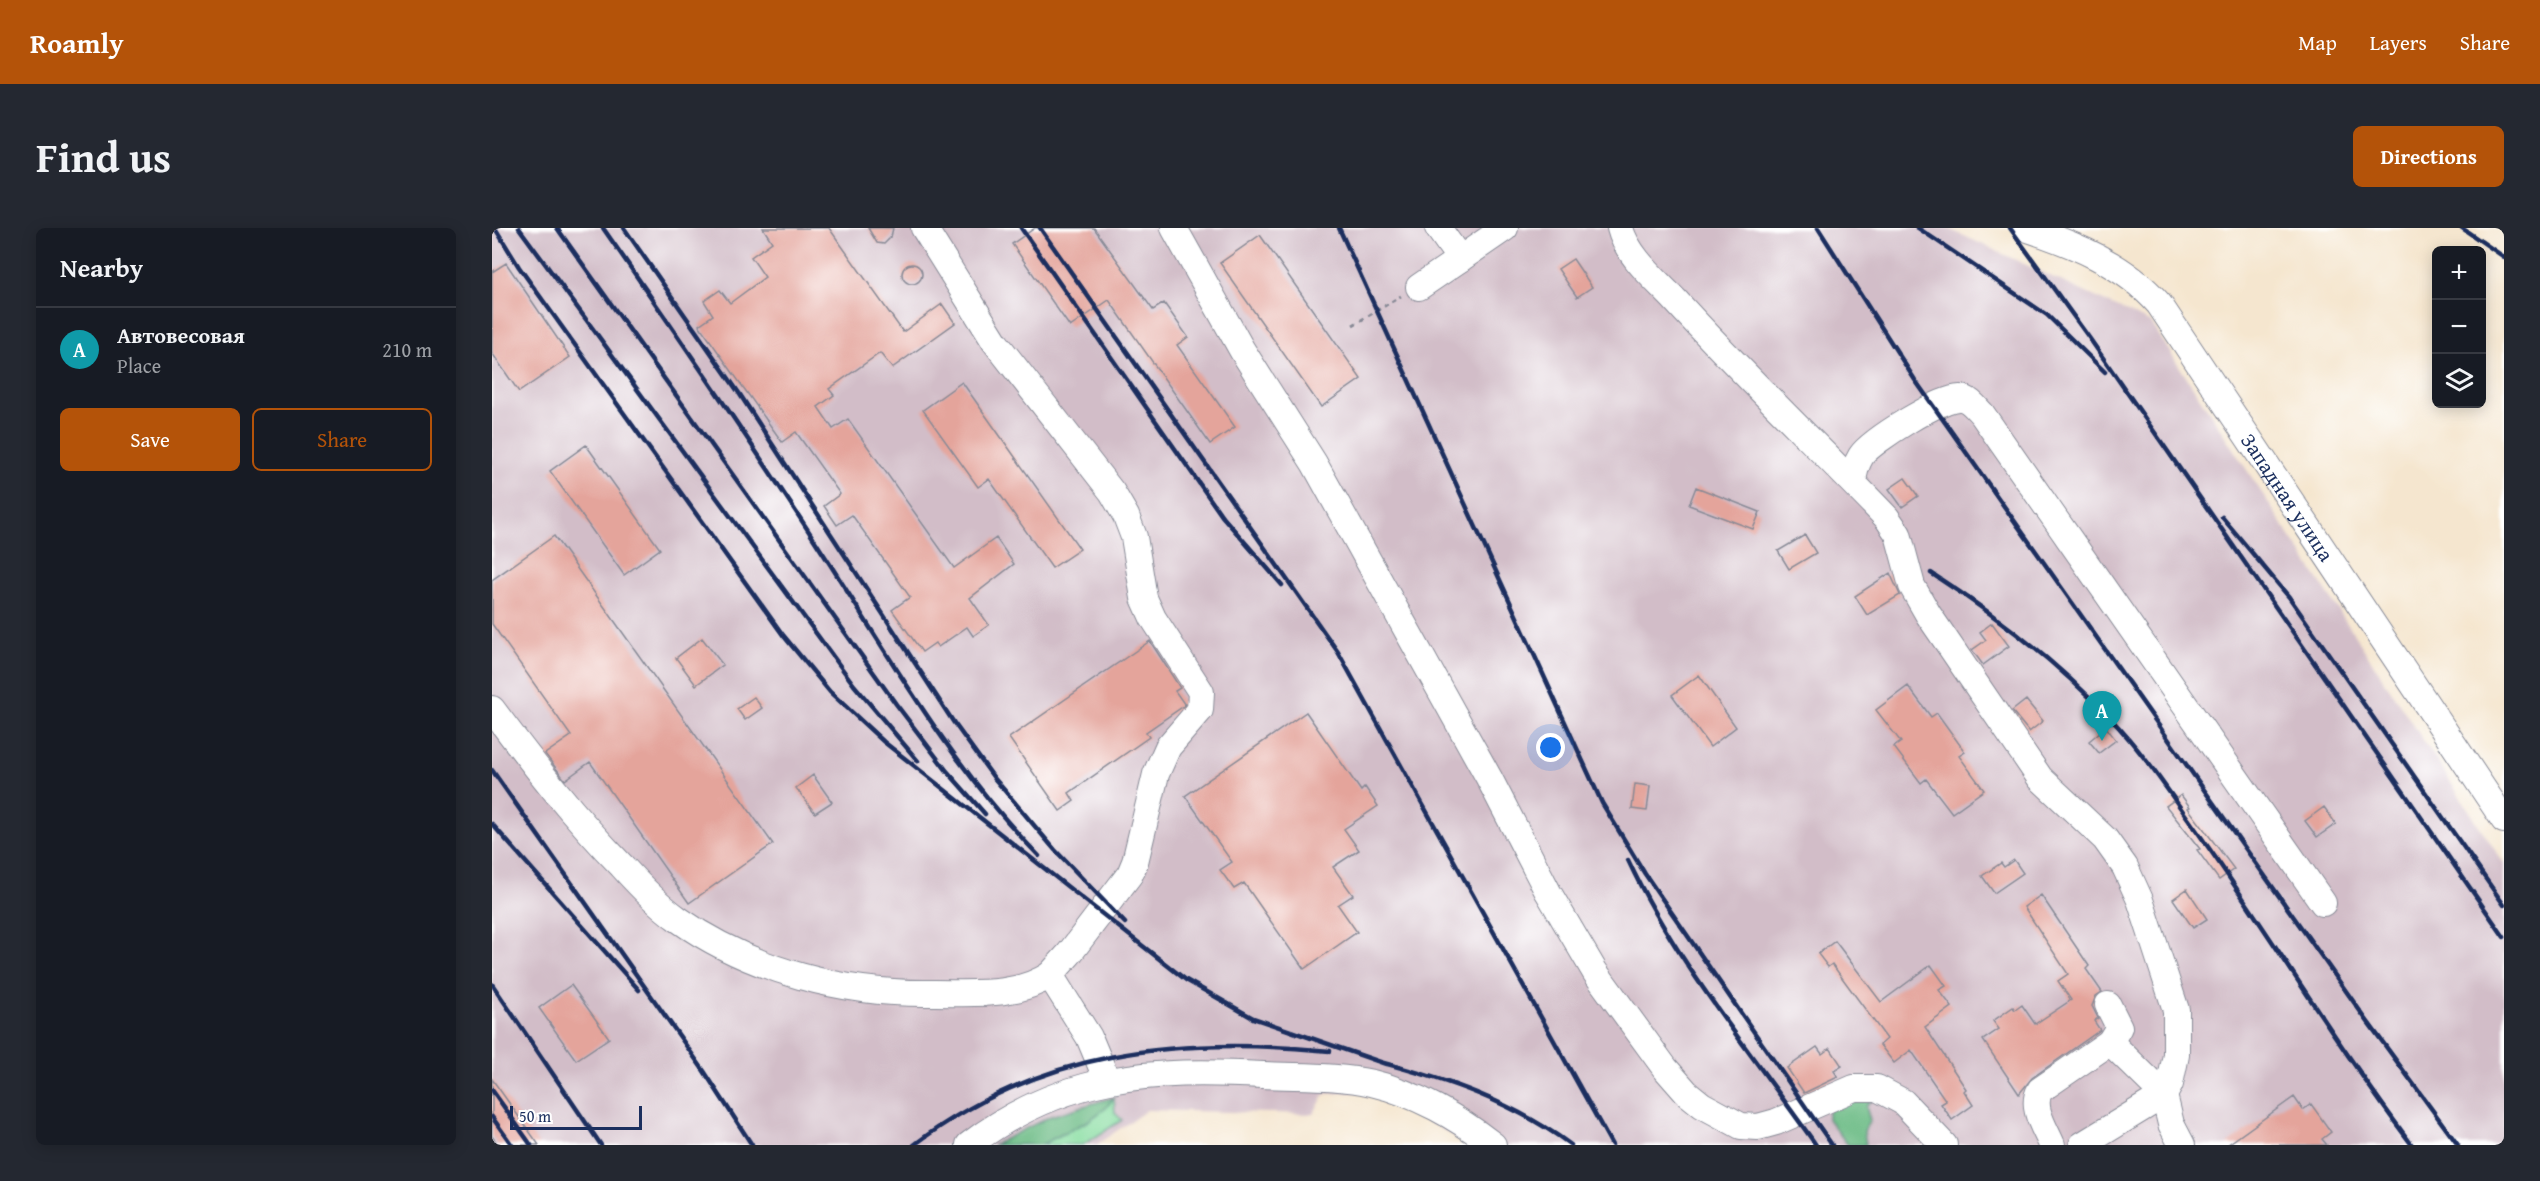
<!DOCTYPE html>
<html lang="en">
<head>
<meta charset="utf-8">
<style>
  body { margin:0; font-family:"Gentium Book Plus",serif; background:#242831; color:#f1f3f6 }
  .controls { position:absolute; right:18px; top:18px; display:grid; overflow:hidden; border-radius:9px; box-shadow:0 3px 15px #0003 }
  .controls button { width:54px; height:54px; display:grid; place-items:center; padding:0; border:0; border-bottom:2px solid #363941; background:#171b24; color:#f1f3f6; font:30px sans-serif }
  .scale { position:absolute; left:18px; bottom:15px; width:132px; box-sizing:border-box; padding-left:6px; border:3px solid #1b2f5e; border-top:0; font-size:16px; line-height:21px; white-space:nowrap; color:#1b2f5e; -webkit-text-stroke:4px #fff; paint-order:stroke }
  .you { position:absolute; left:1059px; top:520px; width:21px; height:21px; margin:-15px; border:4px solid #fff; border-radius:50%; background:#1a73e8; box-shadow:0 0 0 9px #1a73e833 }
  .badge { display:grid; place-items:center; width:39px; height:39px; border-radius:50%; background:#b45309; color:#fff; font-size:20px; font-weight:700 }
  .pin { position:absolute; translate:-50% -50px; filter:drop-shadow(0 2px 3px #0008) }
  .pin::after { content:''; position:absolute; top:32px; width:21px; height:18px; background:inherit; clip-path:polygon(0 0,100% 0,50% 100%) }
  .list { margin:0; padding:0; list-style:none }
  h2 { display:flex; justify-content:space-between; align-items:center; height:78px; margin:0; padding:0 24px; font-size:26px }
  h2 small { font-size:20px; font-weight:400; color:#9ea1a6 }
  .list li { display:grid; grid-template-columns:39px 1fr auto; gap:18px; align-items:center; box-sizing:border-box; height:84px; padding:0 24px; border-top:2px solid #363941 }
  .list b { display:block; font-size:22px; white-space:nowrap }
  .list p { margin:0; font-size:20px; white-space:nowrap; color:#9ea1a6 }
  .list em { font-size:20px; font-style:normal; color:#9ea1a6 }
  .actions { display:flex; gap:12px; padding:18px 24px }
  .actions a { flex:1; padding:14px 0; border:2px solid #b45309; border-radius:9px; text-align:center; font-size:21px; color:#b45309 }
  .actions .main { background:#b45309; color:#fff }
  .icon { flex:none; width:33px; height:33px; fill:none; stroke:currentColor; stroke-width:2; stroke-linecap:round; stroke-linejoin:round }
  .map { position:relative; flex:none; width:2012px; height:917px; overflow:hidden; border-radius:9px }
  header { display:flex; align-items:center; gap:36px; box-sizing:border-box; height:84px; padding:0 30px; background:#b45309; color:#fff }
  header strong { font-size:28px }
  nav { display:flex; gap:33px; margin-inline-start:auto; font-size:21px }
  .intro { display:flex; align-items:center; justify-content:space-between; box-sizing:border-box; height:144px; padding:0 36px }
  h1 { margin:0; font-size:42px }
  .button { padding:15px 27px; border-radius:9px; background:#b45309; color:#fff; font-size:21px; font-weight:700 }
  main { display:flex; gap:36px; padding:0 36px }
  aside { flex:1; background:#171b24; border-radius:9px; box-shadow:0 3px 15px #0003 }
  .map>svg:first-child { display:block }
  .industrial { fill:#d2bdc8 }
  .green { fill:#87dda0; stroke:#51867f; stroke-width:1.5 }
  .forest { fill:#6dbc86; stroke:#447672; stroke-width:1.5 }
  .building { fill:#e4a49b }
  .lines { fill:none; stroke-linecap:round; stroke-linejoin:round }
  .minor-casing { stroke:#888a96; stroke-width:28 }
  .path { stroke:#888a96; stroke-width:3; stroke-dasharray:4.5 4.5; stroke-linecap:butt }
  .minor { stroke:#fff; stroke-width:26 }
  .rail { stroke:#1b2f5e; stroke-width:4.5 }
  .labels { text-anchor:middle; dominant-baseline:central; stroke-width:5; stroke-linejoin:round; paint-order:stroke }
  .street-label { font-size:21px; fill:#1b2f5e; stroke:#fff }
</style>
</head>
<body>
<header>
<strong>Roamly</strong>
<nav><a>Map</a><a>Layers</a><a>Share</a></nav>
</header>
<div class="intro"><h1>Find us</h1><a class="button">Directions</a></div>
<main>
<aside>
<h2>Nearby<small></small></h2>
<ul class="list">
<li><span class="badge" style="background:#0f9aa8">A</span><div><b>Автовесовая</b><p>Place</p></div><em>210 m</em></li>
</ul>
<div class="actions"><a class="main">Save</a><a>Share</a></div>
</aside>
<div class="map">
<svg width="2012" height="917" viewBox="0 0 2012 917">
  <rect width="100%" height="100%" fill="#fff"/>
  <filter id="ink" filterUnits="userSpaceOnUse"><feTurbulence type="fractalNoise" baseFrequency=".0167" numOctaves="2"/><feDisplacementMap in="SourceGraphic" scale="12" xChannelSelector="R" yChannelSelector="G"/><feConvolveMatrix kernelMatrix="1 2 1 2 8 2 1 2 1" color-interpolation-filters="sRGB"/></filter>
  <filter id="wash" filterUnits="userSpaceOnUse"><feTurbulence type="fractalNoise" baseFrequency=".008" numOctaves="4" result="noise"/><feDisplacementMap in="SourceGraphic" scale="24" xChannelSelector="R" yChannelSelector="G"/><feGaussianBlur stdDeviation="1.35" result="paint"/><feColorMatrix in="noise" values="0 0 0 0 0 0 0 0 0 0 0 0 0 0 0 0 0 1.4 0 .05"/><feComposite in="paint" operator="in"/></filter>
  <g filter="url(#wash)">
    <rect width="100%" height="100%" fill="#f5e6cf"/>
    <path class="industrial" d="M0 0H1455L1659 95 2012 636V917H978L901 874 869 864 833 866 821 886 655 882 604 917H0Z"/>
    <path class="green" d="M622 869 623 885 630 892 591 917H549C574 903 605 893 622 869Z"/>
    <path class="forest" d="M622 869 614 880 596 893 549 917H501L559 888Z
      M1380 871 1374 879 1378 892 1372 903 1374 917H1356L1336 891V882L1345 877Z"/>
    <g id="blocks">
      <path class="building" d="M271 0H337L411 104 450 76 463 95 400 140 388 125 337 161 342 167 326 179 341 201 356 191 462 340 504 310 522 336 478 370 497 397 481 408 475 399 446 419 443 415 430 424 400 382 418 369 360 287 345 297 332 278 348 266 304 204 290 214 207 97 221 87 212 73 228 62 238 75 273 49 259 29 280 14Z
        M376 0H401L399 9 392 16 385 15Z
        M543 0H602L661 82 672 75 696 109 685 117 743 199 718 216 617 72 578 99 520 16Z
        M768 7 869 151 829 179 728 35Z
        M1081 31 1100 59 1085 69 1066 41Z
        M14 35 78 129 27 164 0 125V44Z
        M410 46a10 10 0 1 1 20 0a10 10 0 1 1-20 0Z
        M470 154 588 321 560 340 497 251 486 259 431 182Z
        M94 217 168 321 132 347 58 243Z
        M1413 250 1426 268 1410 279 1397 261Z
        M1204 259 1268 284 1261 301 1197 277Z
        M1313 307 1324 325 1297 341 1286 323Z
        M62 308 281 616 197 675 98 534 73 552 53 526 79 508 0 396V352Z
        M1398 345 1408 367 1375 387 1363 368Z
        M1500 395 1517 418 1491 437 1480 422 1494 412 1488 404Z
        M210 410 231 437 204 457 184 430Z
        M658 413 688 460 683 463 693 477 654 504 657 509 577 565 582 573 568 583 517 510Z
        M1207 447 1244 499 1218 519 1180 467Z
        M1416 458 1439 489 1445 485 1473 524 1467 528 1492 562 1460 585 1434 551 1429 555 1402 519 1409 514 1384 482Z
        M262 469 270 480 253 492 245 481Z
        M1534 472 1551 493 1537 504 1520 483Z
        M814 484 869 563 873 559 886 578 852 601 867 622 841 639 861 667 846 677 865 704 812 741 752 655 742 661 728 642 740 634 693 568Z
        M1614 499 1624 512 1607 525 1597 513Z
        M321 547 340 574 323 585 304 560Z
        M1143 556 1158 558 1155 583 1140 581Z
        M1689 567 1698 579 1696 580 1742 641 1727 652 1705 622 1708 621 1674 578Z
        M1832 579 1844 596 1825 609 1813 593Z
        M1522 632 1531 645 1502 665 1490 648 1509 635 1512 639Z
        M1695 661 1715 691 1701 700 1681 671Z
        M1549 667 1597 738 1594 741 1610 764 1604 768 1600 778 1606 790 1602 793 1608 802 1540 850 1527 866 1491 812 1507 801 1501 793 1521 779 1523 782 1530 777 1543 796 1579 772 1566 753 1576 746 1532 679Z
        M1343 713 1389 774 1439 737 1454 758 1447 762 1460 779 1433 799 1474 861 1472 863 1481 877 1460 892 1449 876 1454 873 1419 822 1402 835 1388 817 1395 811 1340 736 1336 739 1326 726Z
        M79 757 117 810 84 832 47 780Z
        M1325 819 1330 826 1338 820 1350 838 1342 843 1346 849 1312 865 1295 840Z
        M0 851 47 917H6L0 908Z
        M1802 869 1811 882 1819 876 1839 904 1830 911 1835 917H1735Z"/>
    </g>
  </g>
  <g filter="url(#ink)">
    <use href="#blocks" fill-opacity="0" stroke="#888a96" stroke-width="1.5"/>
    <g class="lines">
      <g class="minor-casing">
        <g id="minor">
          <path d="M432 0 503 114 620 264 634 288 642 309 652 370 661 390 709 464 708 482 676 519 664 546 643 634 638 646 577 726 558 747 597 809 615 852"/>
          <path d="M682 0 750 122 822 235 997 550 1056 664 1103 744 1173 840 1194 864 1210 877 1249 898 1266 899 1284 894 1362 860H1385L1411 874 1452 917"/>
          <path d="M946 0 968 31 1013 0"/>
          <path d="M1128 0C1135 28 1164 52 1183 72 1251 147 1325 217 1395 290L1406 306 1420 358 1436 386 1548 550 1613 611 1633 639 1648 672 1684 782V827L1678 856 1672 867 1618 814 1548 862C1538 879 1553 900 1560 917"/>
          <path id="s1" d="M1533 0C1582 16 1632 36 1667 76L2012 592"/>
          <path d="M927 59 968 31"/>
          <path d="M1361 254C1362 245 1364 236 1369 228 1379 213 1452 167 1469 170 1478 171 1484 180 1490 186L1831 675"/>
          <path d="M0 481C41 536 82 589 130 638 147 657 165 676 186 691 259 743 355 767 443 765 482 765 524 769 558 747"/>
          <path d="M1616 777 1627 799 1618 814"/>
          <path d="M477 917C570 846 659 841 771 847 807 849 845 847 880 855 923 865 967 890 1001 917"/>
          <path d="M1590 917 1672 867 1679 896 1690 917"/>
        </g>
      </g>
      <path class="path" d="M861 97 909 68"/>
      <use href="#minor" class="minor"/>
      <path class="rail" d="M3 0 27 39 291 407 338 464 392 514 694 752 761 790 894 836
        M27 0 362 457 426 533
        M65 0 404 476 455 543 493 586
        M111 0C187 109 262 218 334 330 400 433 461 540 547 628
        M132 0 247 165 462 495 502 550 563 622 633 695
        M529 0 730 288 790 357
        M548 0 846 424 1120 917
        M847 0 1110 575 1153 646 1340 917
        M1326 0 1423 152 1873 790 1966 917
        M1426 0 1555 87 1613 144
        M1518 0 1598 111 2012 709
        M1970 0 2012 29
        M1730 289 1797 369 2012 677
        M1439 345C1504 387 1565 434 1618 490 1652 525 1679 567 1707 606 1780 709 1844 816 1920 917
        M0 542 212 843 260 917
        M0 596 147 762
        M1136 632C1184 735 1259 824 1324 917
        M0 756 109 917
        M888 834C956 852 1021 874 1079 917
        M0 862 39 917
        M0 889 20 917
        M422 917C547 822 685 808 838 823"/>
    </g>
  </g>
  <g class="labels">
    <g class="street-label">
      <text stroke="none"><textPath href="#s1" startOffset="388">Западная улица</textPath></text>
    </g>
  </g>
</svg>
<div class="controls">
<button>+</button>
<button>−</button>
<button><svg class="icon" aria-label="layers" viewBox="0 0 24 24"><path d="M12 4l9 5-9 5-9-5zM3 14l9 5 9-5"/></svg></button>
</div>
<div class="scale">50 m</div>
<div class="you"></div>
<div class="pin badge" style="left:1610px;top:513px;background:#0f9aa8">A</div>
</div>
</main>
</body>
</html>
